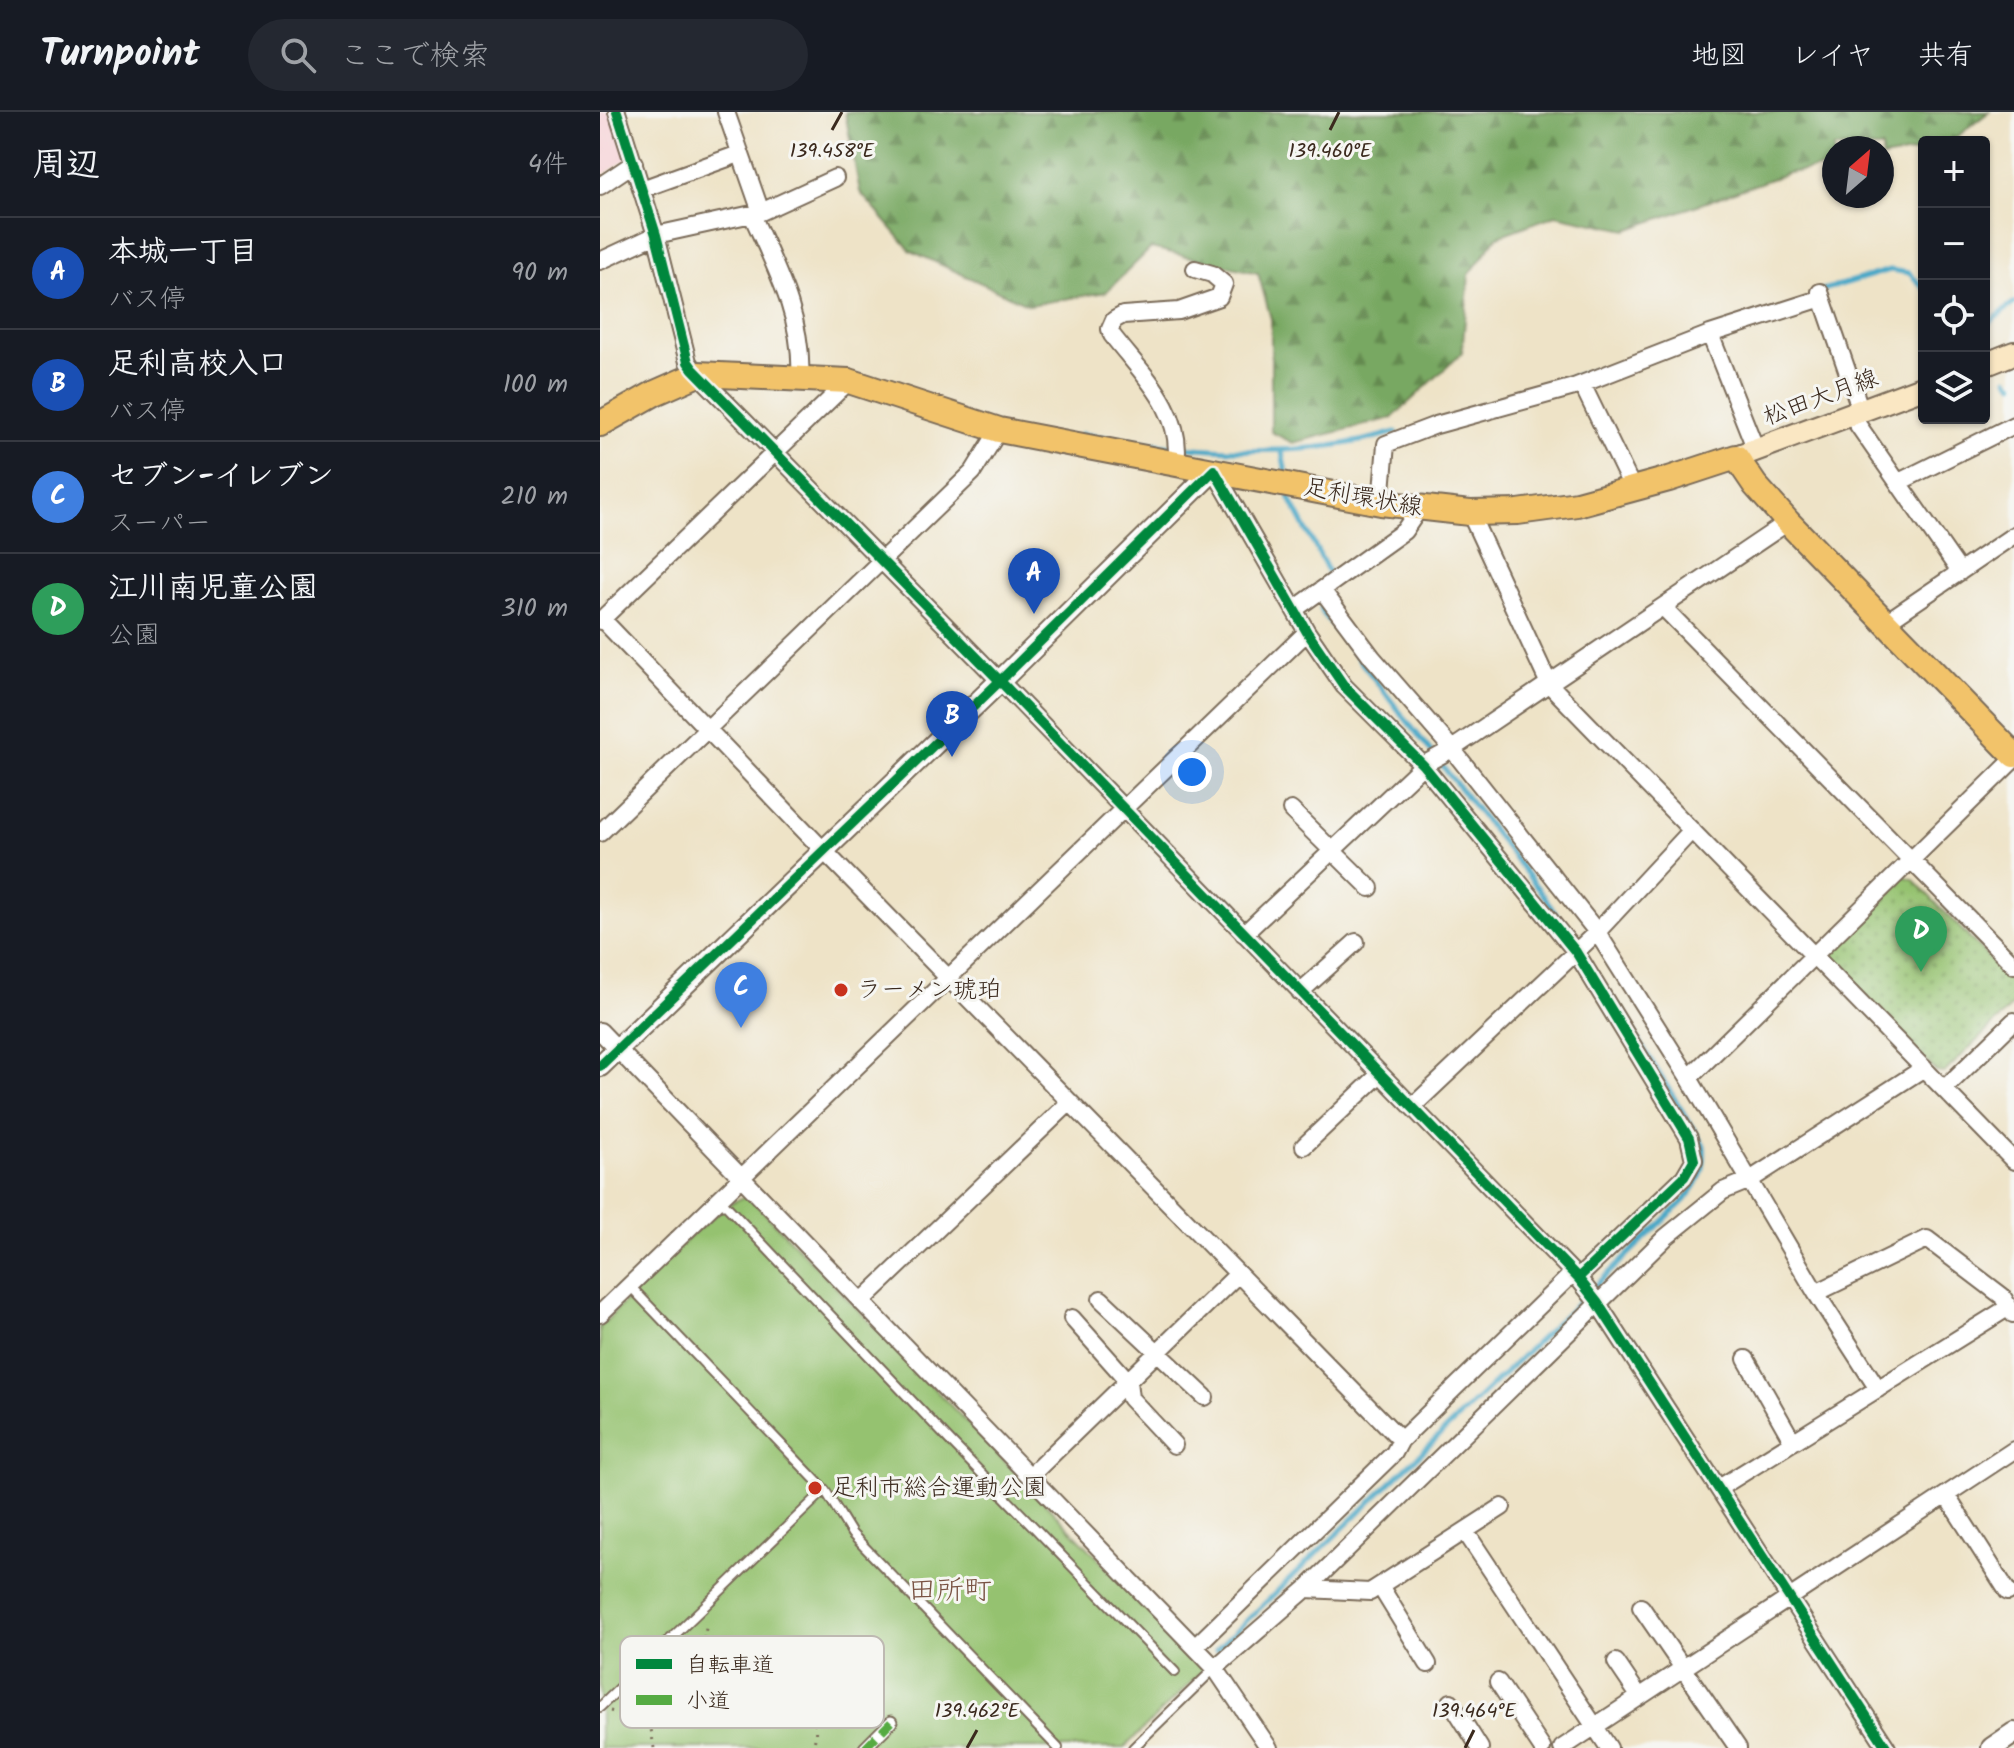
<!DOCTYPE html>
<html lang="ja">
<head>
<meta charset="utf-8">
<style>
  body { margin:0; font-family:Kalam,"Klee One",sans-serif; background:#242831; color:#f1f3f6 }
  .controls { position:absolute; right:24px; top:24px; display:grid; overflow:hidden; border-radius:8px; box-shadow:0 2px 6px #0004 }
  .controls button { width:72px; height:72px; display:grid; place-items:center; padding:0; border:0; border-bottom:2px solid #363941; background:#171b24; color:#f1f3f6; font:40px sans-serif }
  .compass { position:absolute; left:1222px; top:24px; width:72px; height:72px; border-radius:50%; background:#171b24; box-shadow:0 2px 6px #0004; rotate:28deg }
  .you { position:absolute; left:592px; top:660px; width:28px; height:28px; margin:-20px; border:6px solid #fff; border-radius:50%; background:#1a73e8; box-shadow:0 0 0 12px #1a73e833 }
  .badge { display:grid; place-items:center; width:52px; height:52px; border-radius:50%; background:#c8321e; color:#fff; font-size:26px; font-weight:700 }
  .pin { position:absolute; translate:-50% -66px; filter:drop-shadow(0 2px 4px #0008) }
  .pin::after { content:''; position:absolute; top:42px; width:28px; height:24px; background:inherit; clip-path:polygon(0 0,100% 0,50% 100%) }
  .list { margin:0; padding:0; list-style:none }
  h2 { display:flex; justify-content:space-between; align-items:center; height:104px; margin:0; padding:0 32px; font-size:34px }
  h2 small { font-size:26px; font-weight:400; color:#9ea1a6 }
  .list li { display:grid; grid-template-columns:52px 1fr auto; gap:24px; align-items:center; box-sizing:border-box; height:112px; padding:0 32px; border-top:2px solid #363941 }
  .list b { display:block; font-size:30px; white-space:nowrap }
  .list p { margin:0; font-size:26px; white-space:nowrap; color:#9ea1a6 }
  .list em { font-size:26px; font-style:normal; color:#9ea1a6 }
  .icon { flex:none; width:44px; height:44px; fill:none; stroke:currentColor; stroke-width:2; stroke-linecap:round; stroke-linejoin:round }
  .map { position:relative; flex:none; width:1414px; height:1636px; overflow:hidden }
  header { display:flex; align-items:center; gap:48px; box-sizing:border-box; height:112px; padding:0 40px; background:#171b24; border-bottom:2px solid #363941 }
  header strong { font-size:38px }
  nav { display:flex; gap:44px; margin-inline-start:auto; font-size:28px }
  .search { width:560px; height:72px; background:#242831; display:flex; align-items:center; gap:20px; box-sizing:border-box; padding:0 28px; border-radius:44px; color:#9ea1a6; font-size:30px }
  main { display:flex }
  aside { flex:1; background:#171b24 }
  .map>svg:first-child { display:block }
  .built { fill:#f7cfd5 }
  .forest { fill:url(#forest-firs); stroke:#5a6940; stroke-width:2 }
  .park { fill:url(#park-dots); stroke:#687647; stroke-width:2 }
  .garden { fill:#95c270; stroke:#687647; stroke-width:2 }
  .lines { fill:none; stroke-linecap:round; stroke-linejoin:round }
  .stream { stroke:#48a8c7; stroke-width:5 }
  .service-casing { stroke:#7a6b59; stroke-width:12 }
  .pedestrian-casing { stroke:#7a6b59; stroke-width:15 }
  .minor-casing { stroke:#7a6b59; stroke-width:20 }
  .tertiary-casing { stroke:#7a6b59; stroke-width:24 }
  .secondary-casing { stroke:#7a6b59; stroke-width:26 }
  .primary-casing { stroke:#7a6b59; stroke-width:28 }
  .path { stroke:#7a6b59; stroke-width:3; stroke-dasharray:2 6; stroke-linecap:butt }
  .service { stroke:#fff; stroke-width:8 }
  .pedestrian { stroke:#fff; stroke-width:11 }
  .minor { stroke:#fff; stroke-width:16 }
  .tertiary { stroke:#fff; stroke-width:20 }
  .secondary { stroke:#fae7c3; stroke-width:22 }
  .primary { stroke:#f2c36a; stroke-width:24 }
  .quiet { stroke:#55ab43; stroke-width:8; stroke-dasharray:16 8; stroke-linecap:butt }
  .cycleway-casing { stroke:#f6f6f2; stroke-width:15 }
  .cycleway { stroke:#00873e; stroke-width:10 }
  .ticks { fill:none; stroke:#3b2a1e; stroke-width:3 }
  .poi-dot { fill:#c8321e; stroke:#f6f6f2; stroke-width:3 }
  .labels { text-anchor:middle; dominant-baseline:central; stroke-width:6; stroke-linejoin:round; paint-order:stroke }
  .street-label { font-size:24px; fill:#3b2a1e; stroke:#f6f6f2 }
  .poi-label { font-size:24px; fill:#3b2a1e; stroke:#f6f6f2; text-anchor:start }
  .quarter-label { font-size:28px; fill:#7a5444; stroke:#f6f6f2 }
  .key { fill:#f6f6f2; stroke:#beb9b2; stroke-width:2 }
  .key-label { font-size:22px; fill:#3b2a1e }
  .ticks-label { font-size:20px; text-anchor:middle; fill:#3b2a1e; stroke:#f6f6f2; stroke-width:6; stroke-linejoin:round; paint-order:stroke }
</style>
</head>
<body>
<header>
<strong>Turnpoint</strong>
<div class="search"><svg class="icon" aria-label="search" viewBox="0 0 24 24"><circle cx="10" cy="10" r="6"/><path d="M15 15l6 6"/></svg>ここで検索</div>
<nav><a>地図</a><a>レイヤ</a><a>共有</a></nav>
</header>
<main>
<aside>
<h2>周辺<small>4件</small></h2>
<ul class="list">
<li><span class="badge" style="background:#1a4fb4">A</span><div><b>本城一丁目</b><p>バス停</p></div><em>90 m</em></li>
<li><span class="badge" style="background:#1a4fb4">B</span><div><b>足利高校入口</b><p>バス停</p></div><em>100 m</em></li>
<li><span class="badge" style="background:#3f7fe0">C</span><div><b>セブン-イレブン</b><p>スーパー</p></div><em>210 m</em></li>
<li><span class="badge" style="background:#2e9e5b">D</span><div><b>江川南児童公園</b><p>公園</p></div><em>310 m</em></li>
</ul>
</aside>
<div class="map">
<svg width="1414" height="1636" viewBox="0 0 1414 1636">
  <defs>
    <pattern id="forest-firs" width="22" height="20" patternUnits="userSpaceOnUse" patternTransform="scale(2)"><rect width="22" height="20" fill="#78a862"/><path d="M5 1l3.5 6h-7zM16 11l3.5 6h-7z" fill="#648950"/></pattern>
    <pattern id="park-dots" width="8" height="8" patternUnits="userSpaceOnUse" patternTransform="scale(2)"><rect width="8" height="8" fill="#95c270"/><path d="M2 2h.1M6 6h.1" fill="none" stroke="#7b9e5b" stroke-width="1.8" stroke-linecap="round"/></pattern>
  </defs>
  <rect width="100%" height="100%" fill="#f6f6f2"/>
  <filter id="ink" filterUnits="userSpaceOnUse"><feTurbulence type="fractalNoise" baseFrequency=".0125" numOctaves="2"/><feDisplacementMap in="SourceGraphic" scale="16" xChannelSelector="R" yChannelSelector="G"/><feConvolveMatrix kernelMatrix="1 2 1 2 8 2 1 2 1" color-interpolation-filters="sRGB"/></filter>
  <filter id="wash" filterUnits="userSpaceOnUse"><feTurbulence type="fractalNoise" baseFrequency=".006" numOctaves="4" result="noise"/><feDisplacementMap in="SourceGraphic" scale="32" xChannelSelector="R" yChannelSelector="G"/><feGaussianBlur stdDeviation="1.8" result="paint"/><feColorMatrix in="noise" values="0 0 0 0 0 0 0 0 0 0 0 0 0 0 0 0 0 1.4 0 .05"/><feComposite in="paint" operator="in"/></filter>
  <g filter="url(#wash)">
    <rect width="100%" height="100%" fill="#eee3c7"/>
    <path class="built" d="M0 0H14L28 46 0 65Z"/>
    <path class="forest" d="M245 0H1389L1350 30H1324V39L1282 46V36H1234V54L1188 61 1027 118 956 103 898 124 869 163 862 241 792 306 693 331 671 320V207L658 161 551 136 506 180 429 193 311 139 260 80Z"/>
    <path class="park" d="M1304 764 1313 767 1414 872V892L1344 961 1337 960 1227 848 1228 838Z"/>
    <path class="garden" d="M148 1084 587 1538 604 1558 524 1636H0V1215C24 1191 121 1086 148 1084Z"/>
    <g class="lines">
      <path class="stream" d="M1223 178 1290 158 1309 161 1324 176
        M1384 215 1414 191
        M1408 266 1414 272
        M936 277 995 258
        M481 322C585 337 693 351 796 320
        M682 340 687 366
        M689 380 690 387 729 461 727 468
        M723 486 721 499 944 784 961 810
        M616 1538 1085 1088C1100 1070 1106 1057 1104 1034L1020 898"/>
    </g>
  </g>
  <g filter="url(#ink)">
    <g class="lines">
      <g class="service-casing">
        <path id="service" d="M119 1086 351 1330 575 1560
          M30 1174 225 1378 252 1422 458 1636
          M0 1595 225 1378
          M533 1636 615 1556"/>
      </g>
      <g class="pedestrian-casing">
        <path id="pedestrian" d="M265 1636 291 1610"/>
      </g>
      <g class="minor-casing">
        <path id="minor" d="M17 0 56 123 88 250 93 257 400 569 978 1166 997 1190 1287 1636
          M126 0 161 100
          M0 74 34 51
          M42 77 139 42
          M152 103C175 154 204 208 200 266
          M0 149 56 123 161 100 235 66
          M1220 180 1261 299
          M1110 222 1222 186
          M982 272 1033 377
          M1251 303 1360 460
          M576 351C584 299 542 262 512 223L510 217 514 208 523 203 579 199 619 185 624 172 612 162 595 157
          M614 358 707 520 744 574 823 653 976 840 1089 1026 1094 1048 1084 1065 978 1166
          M1299 370 1414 313
          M781 391 786 332 836 313 974 275 1110 222 1156 338
          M870 401 949 572 1414 1049
          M722 478 772 545 852 637 997 820 1089 966 1216 1181 1278 1277
          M1063 495 1414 853
          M695 497 804 419 819 397
          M2 507 223 738 801 1328
          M0 509 249 269
          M1286 510 1414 423
          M691 698 770 776
          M0 721 373 360 399 318
          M644 822 823 653 852 637 1188 410
          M700 880 756 830
          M0 919 615 1556 669 1636
          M1089 966 1414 647
          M1344 977 1414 909
          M812 995 997 820 1092 718
          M704 1034 780 962
          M1216 1181 1327 1127 1402 1184 1413 1202
          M501 1187 605 1285
          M261 1190 470 990
          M0 1202 707 520
          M472 1206 528 1269 530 1286 574 1333
          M1146 1247 1193 1330
          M430 1364 638 1162
          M1119 1376 1409 1195
          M1346 1383 1408 1480
          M865 1419 1009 1636
          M780 1474 828 1552
          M706 1477 770 1480 902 1395
          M1041 1495 1138 1636
          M595 1535 794 1341 801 1328 973 1161
          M1016 1550 1039 1584
          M615 1556 706 1477 1066 1125 1123 1079 1150 1068 1324 956
          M898 1570 942 1636
          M851 1590 880 1636
          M962 1636 1414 1338"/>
      </g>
      <g class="tertiary-casing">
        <path id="tertiary" d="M0 954 400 569 614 358
          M1392 1636 1414 1621"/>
      </g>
      <g class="secondary-casing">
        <path id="secondary" d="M1384 253 1414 241
          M1136 345 1324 275"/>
      </g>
      <g class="primary-casing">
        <path id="primary" d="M0 312 55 281 98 262 249 269 399 318 781 391 870 401 918 400 977 392 1069 367 1136 345 1155 373 1188 410 1414 643"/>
      </g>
      <path class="path" d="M98 1543C109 1534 118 1535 133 1535 184 1534 227 1585 213 1636
        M10 1599C22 1602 29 1599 41 1595 77 1582 101 1549 107 1511
        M54 1636 51 1617 55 1590"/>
      <use href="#service" class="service"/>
      <use href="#pedestrian" class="pedestrian"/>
      <use href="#minor" class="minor"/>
      <use href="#tertiary" class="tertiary"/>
      <use href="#secondary" class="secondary"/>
      <use href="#primary" class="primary"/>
      <path class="quiet" d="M265 1636 291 1610"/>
      <g class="cycleway-casing">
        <path id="cycleway" d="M17 0 56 123 88 250 93 257 400 569 978 1166 997 1190 1287 1636
          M0 954 400 569 614 358 707 520 744 574 823 653 976 840 1089 1026 1094 1048 1084 1065 978 1166"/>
      </g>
      <use href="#cycleway" class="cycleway"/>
    </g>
  </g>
  <path class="ticks" d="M232 18 242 0M730 18 739 0M367 1636 377 1618M865 1636 874 1618"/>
  <g class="poi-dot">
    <circle cx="241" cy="878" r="8"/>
    <circle cx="215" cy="1376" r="8"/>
  </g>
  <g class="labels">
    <g class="street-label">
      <text transform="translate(1221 286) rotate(-20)">松田大月線</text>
      <text transform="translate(763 386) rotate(10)">足利環状線</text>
    </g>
    <g class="poi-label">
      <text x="257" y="878">ラーメン琥珀</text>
      <text x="231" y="1376">足利市総合運動公園</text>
    </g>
    <g class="quarter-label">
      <text x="350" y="1479">田所町</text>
    </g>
  </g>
  <rect x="20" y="1524" width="264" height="92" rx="12" class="key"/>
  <rect x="36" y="1547" width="36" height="10" fill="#00873e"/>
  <rect x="36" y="1583" width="36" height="10" fill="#55ab43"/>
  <g class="key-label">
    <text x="86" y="1560">自転車道</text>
    <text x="86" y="1596">小道</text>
  </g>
  <g class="ticks-label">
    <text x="232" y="45">139.458°E</text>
    <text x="730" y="45">139.460°E</text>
    <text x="377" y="1605">139.462°E</text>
    <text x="874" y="1605">139.464°E</text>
  </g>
</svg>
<div class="controls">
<button>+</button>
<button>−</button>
<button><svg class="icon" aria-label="locate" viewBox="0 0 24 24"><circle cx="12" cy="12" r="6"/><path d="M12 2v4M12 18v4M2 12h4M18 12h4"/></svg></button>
<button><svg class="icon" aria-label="layers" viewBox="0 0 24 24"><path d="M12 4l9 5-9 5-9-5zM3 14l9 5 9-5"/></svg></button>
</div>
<svg class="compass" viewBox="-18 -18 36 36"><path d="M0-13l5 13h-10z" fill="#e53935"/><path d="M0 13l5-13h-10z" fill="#9ea1a6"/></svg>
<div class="you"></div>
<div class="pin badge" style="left:434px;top:502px;background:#1a4fb4">A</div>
<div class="pin badge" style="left:352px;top:645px;background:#1a4fb4">B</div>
<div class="pin badge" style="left:141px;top:916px;background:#3f7fe0">C</div>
<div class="pin badge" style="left:1321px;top:860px;background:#2e9e5b">D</div>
</div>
</main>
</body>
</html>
